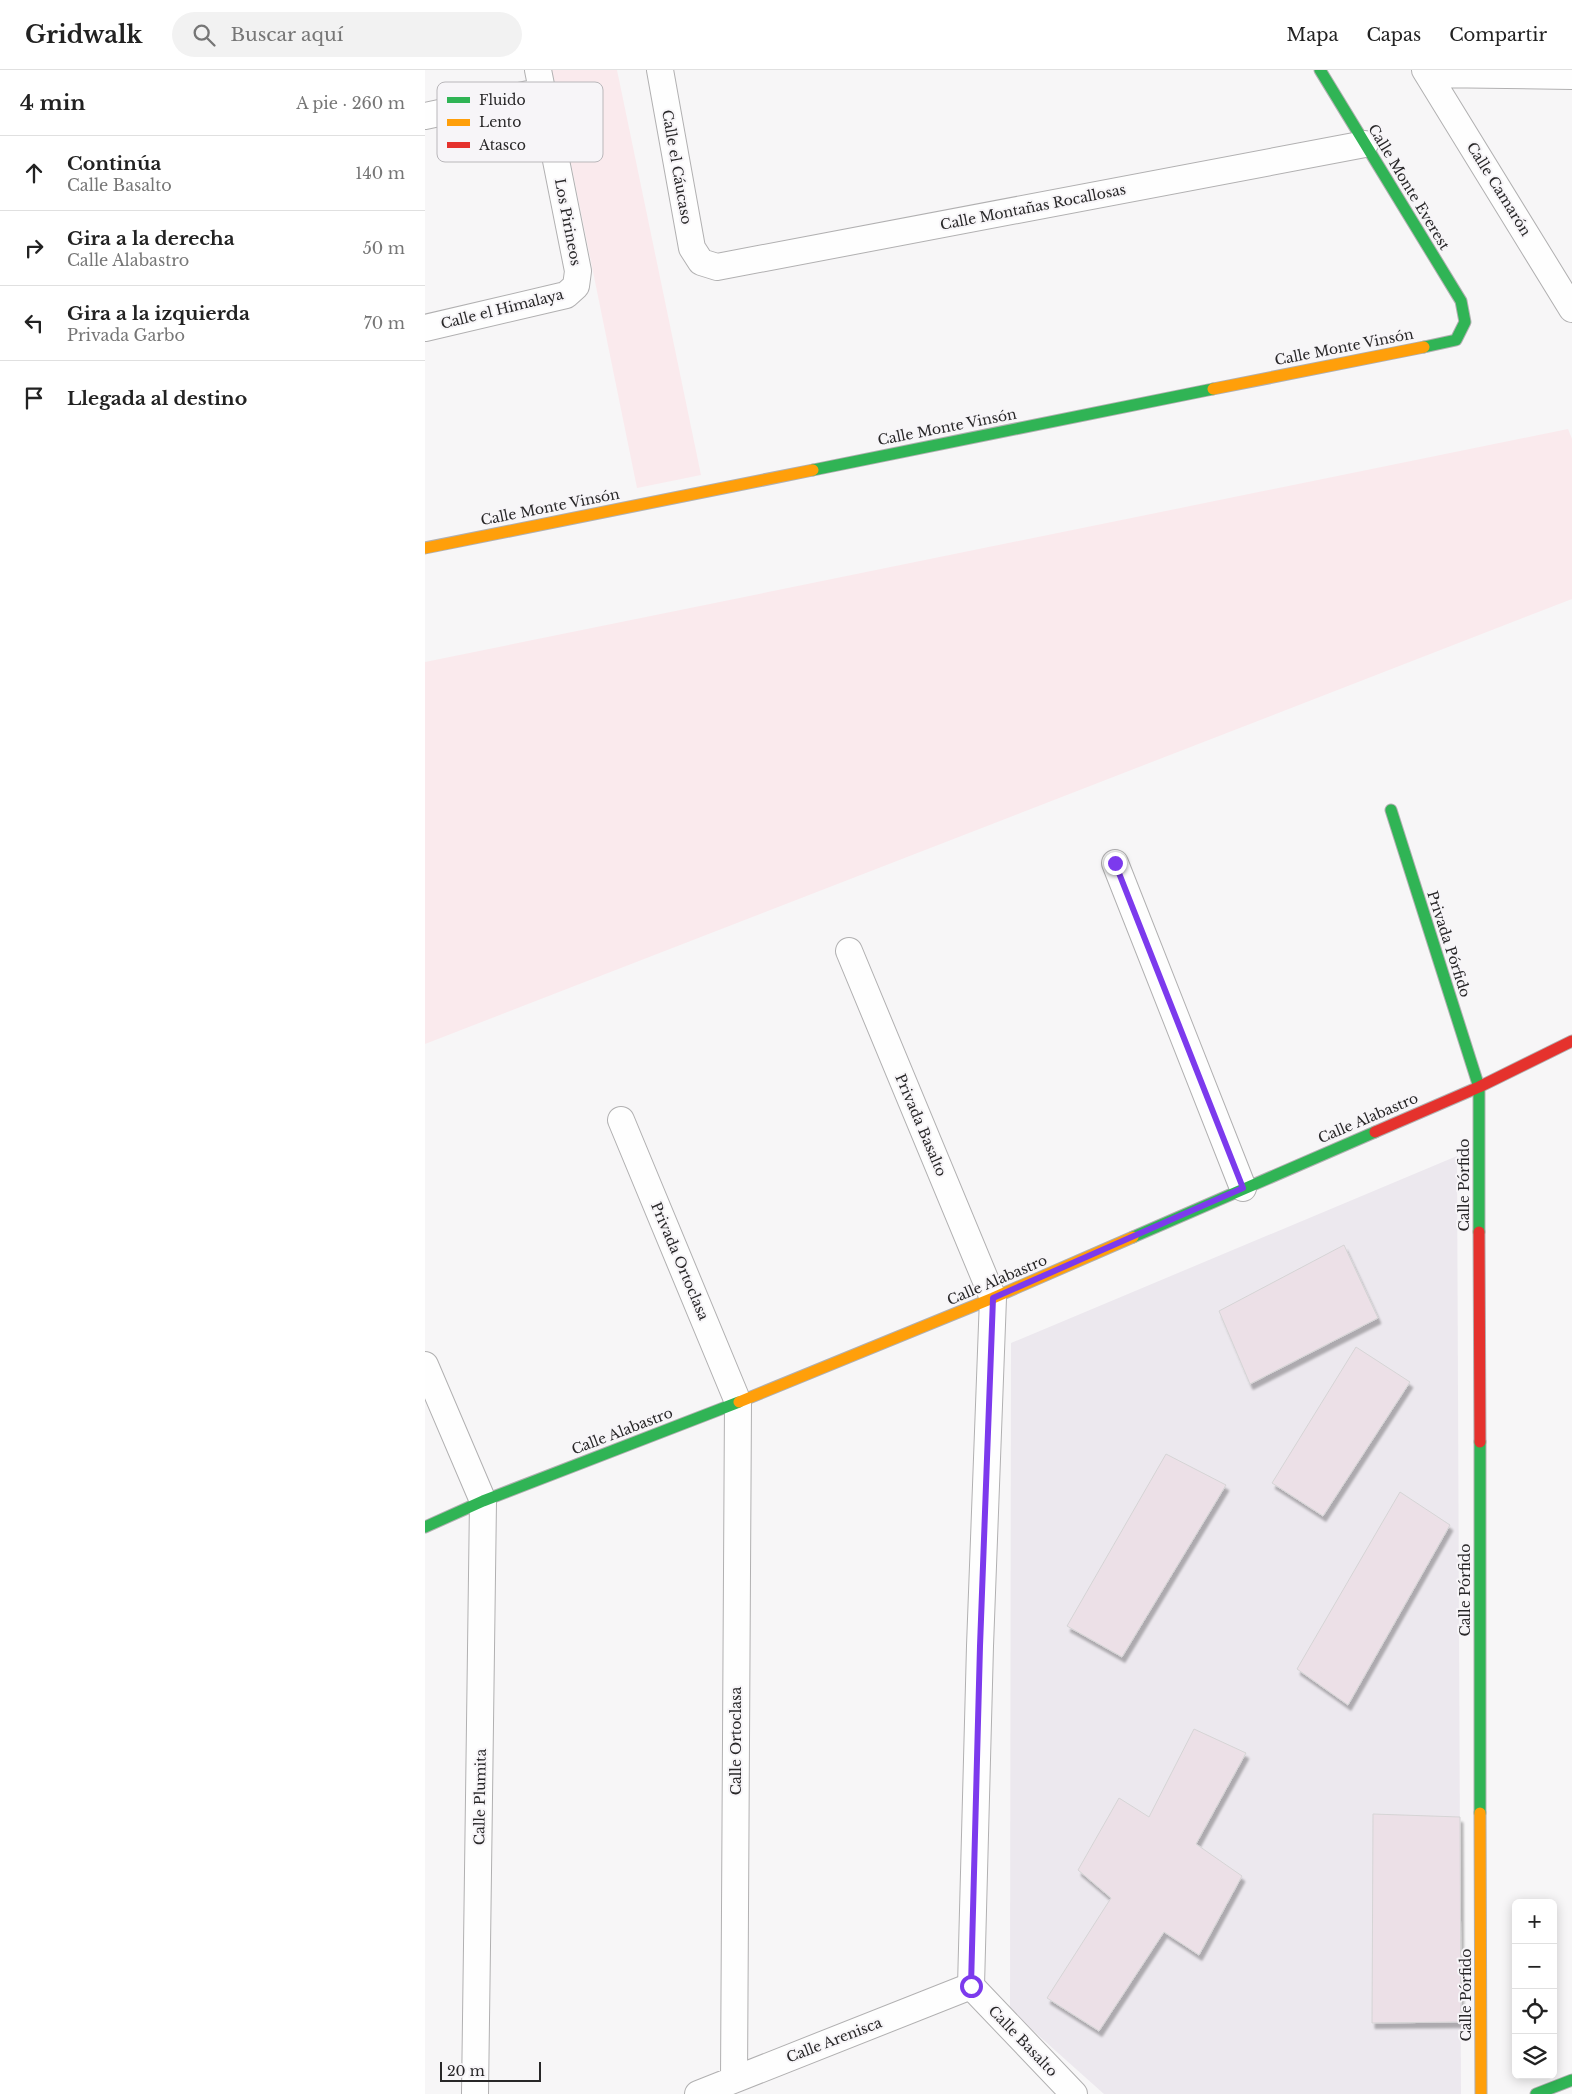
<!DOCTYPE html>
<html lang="es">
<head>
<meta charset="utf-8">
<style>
  body { margin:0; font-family:"Libre Baskerville",serif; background:#f2f2f2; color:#222 }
  .controls { position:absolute; right:15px; bottom:15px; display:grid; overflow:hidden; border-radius:8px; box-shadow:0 2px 12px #0003 }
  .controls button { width:45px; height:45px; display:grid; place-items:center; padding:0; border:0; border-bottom:1px solid #e0e0e0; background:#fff; color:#222; font:25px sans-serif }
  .scale { position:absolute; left:15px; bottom:12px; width:101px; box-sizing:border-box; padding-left:5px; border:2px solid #282728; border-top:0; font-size:14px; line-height:18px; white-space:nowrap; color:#282728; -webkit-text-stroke:4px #f7f5f8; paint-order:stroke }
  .stop { position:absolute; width:15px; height:15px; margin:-11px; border:4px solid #7c3aed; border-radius:50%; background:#fff }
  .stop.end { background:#7c3aed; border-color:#fff; box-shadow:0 1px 5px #0008 }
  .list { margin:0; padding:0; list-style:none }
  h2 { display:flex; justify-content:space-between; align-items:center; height:65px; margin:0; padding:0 20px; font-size:21px }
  h2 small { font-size:16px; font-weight:400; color:#767676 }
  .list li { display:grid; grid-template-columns:32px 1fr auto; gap:15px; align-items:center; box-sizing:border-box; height:75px; padding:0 20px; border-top:1px solid #e0e0e0 }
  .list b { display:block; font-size:19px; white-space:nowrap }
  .list p { margin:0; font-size:16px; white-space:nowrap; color:#767676 }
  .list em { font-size:16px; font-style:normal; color:#767676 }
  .icon { flex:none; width:28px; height:28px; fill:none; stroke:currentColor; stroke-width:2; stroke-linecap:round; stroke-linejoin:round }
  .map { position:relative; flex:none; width:1147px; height:2024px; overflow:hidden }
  header { display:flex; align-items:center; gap:30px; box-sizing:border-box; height:70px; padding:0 25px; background:#fff; border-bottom:1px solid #e0e0e0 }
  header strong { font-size:24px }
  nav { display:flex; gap:28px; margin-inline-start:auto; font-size:18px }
  .search { width:350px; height:45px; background:#f2f2f2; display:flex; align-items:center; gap:12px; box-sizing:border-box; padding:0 18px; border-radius:28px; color:#767676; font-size:19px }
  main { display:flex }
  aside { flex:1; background:#fff }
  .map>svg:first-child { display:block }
  .built { fill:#ece8ee }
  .green { fill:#faeaed }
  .building { fill:#ece0e7; stroke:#d5d4d5; filter:url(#shadow) }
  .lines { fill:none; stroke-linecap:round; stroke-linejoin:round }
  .street-casing { stroke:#b1b0b1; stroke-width:28 }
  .fast-casing { stroke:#b1b0b1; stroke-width:13 }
  .slow-casing { stroke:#b1b0b1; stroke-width:13 }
  .jam-casing { stroke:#b1b0b1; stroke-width:13 }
  .street { stroke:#fefefe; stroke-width:26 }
  .fast { stroke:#30b455; stroke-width:11 }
  .slow { stroke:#ff9f0a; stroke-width:11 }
  .jam { stroke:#e5322d; stroke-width:11 }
  .route { stroke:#7c3aed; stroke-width:6 }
  .labels { text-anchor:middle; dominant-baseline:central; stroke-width:4; stroke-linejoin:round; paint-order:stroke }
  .street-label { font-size:14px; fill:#282728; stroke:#f7f5f8 }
  .key { fill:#f7f5f8; stroke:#b9b7ba; stroke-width:1 }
  .key-label { font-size:14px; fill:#282728 }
</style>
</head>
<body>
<header>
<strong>Gridwalk</strong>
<div class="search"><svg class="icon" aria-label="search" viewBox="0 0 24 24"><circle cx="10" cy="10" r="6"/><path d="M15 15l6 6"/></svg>Buscar aquí</div>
<nav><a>Mapa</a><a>Capas</a><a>Compartir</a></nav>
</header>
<main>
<aside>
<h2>4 min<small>A pie · 260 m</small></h2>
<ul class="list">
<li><svg class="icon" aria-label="ahead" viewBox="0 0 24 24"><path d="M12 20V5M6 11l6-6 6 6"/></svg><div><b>Continúa</b><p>Calle Basalto</p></div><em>140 m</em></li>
<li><svg class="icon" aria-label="right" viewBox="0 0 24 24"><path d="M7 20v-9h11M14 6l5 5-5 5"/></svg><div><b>Gira a la derecha</b><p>Calle Alabastro</p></div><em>50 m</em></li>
<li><svg class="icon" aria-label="left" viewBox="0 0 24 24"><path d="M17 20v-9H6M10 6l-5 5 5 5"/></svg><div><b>Gira a la izquierda</b><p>Privada Garbo</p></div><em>70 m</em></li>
<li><svg class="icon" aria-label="arrive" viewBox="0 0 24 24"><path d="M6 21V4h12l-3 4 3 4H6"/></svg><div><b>Llegada al destino</b></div></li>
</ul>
</aside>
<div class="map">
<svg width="1147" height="2024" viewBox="0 0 1147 2024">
  <defs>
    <filter id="shadow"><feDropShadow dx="3" dy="5.5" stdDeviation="1" flood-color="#0004"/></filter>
  </defs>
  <rect width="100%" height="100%" fill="#f7f6f7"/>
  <path class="built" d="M1032 1086 1036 2024H679L585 1940 586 1273Z"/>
  <path class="green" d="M127 0H192L276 405 212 418Z
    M1143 359 1147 369V529L0 974V592Z"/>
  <path class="building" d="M919 1175 953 1248 825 1314 794 1241Z
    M931 1277 985 1312 898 1446 847 1413Z
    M741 1384 801 1415 697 1587 642 1556Z
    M975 1422 1025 1455 923 1635 872 1599Z
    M769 1659 821 1683 771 1774 817 1806 774 1885 739 1862 674 1961 622 1928 686 1828 653 1800 694 1728 724 1747Z
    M948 1744 1035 1747 1036 1952 947 1953Z"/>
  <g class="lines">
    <g class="street-casing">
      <path id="street" d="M235 0 267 178 276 192 292 197 940 74
        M1000 0 1147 239
        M1003 4 1147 6
        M0 46 118 21
        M0 258 141 225 151 216 153 201 113 0
        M690 793 818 1118
        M424 881 568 1228 555 1576 546 1916 649 2024
        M196 1050 313 1332 309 2009
        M0 1295 58 1431 50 2024
        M273 2024 546 1916"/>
    </g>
    <g class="fast-casing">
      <path id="fast" d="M895 0 1036 231 1040 252 1031 270 999 277
        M388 400 788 319
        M966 740 1054 1017V1162
        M708 1167 950 1062
        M1055 1372V1743
        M0 1457 58 1431 314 1332
        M1111 2024 1147 2010"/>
    </g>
    <g class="slow-casing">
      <path id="slow" d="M788 319 999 277
        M0 478 388 400
        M314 1332 568 1228 708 1167
        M1055 1743 1056 2024"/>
    </g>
    <g class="jam-casing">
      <path id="jam" d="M950 1062 1054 1017 1147 971
        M1054 1162 1055 1372"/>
    </g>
    <use href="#street" class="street"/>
    <use href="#fast" class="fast"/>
    <use href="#slow" class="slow"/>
    <use href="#jam" class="jam"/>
  </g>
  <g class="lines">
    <path class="route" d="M546 1916 555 1576 568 1228 818 1118 690 793"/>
  </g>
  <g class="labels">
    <g class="street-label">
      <text transform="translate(252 97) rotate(80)">Calle el Cáucaso</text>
      <text transform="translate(984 117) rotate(59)">Calle Monte Everest</text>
      <text transform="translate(1074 119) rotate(58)">Calle Camarón</text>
      <text transform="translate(608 137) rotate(-11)">Calle Montañas Rocallosas</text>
      <text transform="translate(143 152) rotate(79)">Los Pirineos</text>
      <text transform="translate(77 239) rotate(-14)">Calle el Himalaya</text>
      <text transform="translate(919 277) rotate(-11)">Calle Monte Vinsón</text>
      <text transform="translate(522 357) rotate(-11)">Calle Monte Vinsón</text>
      <text transform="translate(125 437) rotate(-11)">Calle Monte Vinsón</text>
      <text transform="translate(1024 874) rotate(72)">Privada Pórfido</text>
      <text transform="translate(943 1048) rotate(-23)">Calle Alabastro</text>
      <text transform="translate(496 1055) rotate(67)">Privada Basalto</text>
      <text transform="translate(1039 1115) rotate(-90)">Calle Pórfido</text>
      <text transform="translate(255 1191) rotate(67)">Privada Ortoclasa</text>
      <text transform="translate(572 1210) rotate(-23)">Calle Alabastro</text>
      <text transform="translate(197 1361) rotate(-21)">Calle Alabastro</text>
      <text transform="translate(1040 1520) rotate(-90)">Calle Pórfido</text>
      <text transform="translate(311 1671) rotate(-90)">Calle Ortoclasa</text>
      <text transform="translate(55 1727) rotate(-89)">Calle Plumita</text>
      <text transform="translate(1041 1925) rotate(-90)">Calle Pórfido</text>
      <text transform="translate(409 1970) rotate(-21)">Calle Arenisca</text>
      <text transform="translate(598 1971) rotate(46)">Calle Basalto</text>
    </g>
  </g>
  <rect x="12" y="12" width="166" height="80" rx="8" class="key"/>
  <rect x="22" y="27" width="23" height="6" fill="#30b455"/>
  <rect x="22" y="49" width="23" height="7" fill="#ff9f0a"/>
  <rect x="22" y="72" width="23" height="6" fill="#e5322d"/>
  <g class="key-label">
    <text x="54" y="35">Fluido</text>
    <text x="54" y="57">Lento</text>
    <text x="54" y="80">Atasco</text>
  </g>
</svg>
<div class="controls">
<button>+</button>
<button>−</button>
<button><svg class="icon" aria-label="locate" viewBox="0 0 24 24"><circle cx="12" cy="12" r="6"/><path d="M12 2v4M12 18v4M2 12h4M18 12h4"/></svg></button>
<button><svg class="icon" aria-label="layers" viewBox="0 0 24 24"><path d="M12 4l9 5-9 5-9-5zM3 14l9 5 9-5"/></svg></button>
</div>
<div class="scale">20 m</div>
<div class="stop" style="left:546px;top:1916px"></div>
<div class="stop end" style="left:690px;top:793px"></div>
</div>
</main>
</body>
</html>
